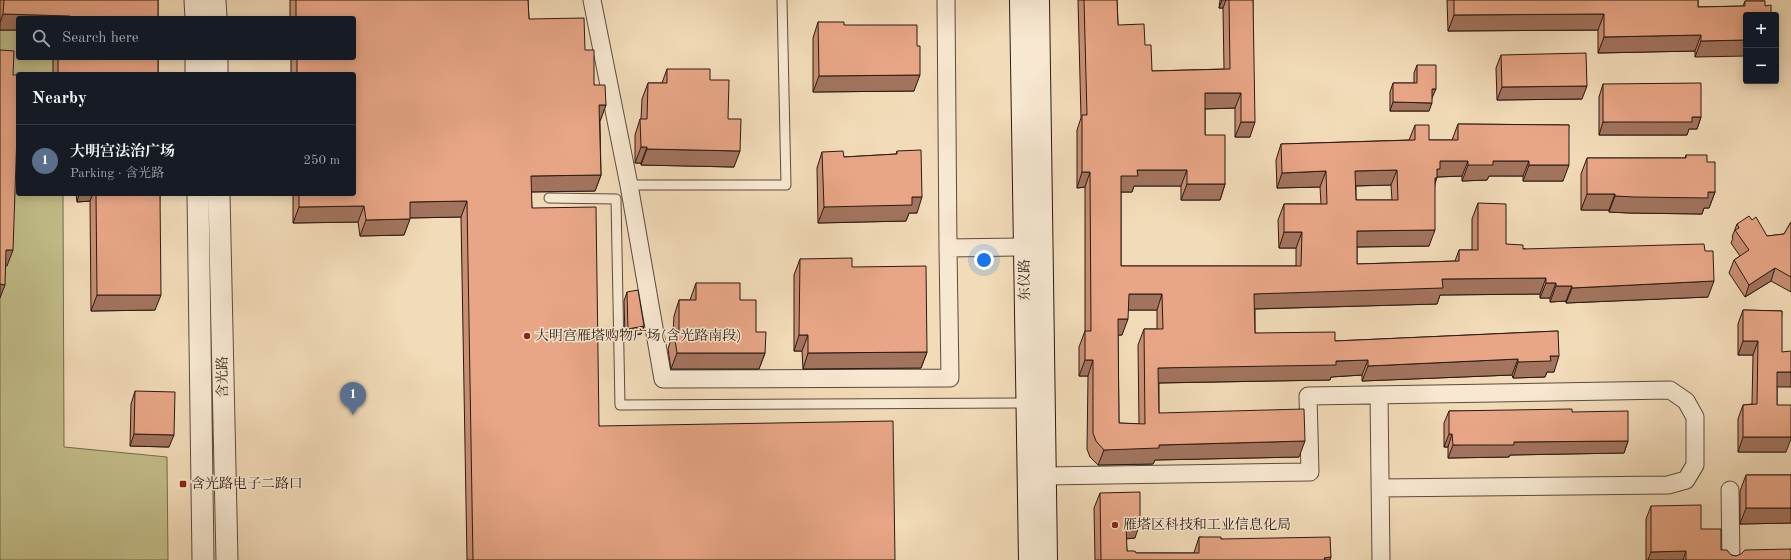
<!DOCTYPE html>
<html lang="en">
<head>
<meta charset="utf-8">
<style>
  body { margin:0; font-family:"Old Standard TT","Noto Serif SC",serif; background:#242831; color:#f1f3f6 }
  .controls { position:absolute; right:12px; top:12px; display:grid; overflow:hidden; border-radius:4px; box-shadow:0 2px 10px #0003 }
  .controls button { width:36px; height:36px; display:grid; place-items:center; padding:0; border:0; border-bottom:1px solid #363941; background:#171b24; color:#f1f3f6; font:20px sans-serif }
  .you { position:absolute; left:984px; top:260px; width:14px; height:14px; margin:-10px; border:3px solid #fff; border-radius:50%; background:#1a73e8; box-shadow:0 0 0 6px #1a73e833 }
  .badge { display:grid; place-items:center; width:26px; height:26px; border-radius:50%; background:#c59692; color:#fff; font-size:13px; font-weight:700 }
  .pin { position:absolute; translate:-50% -33px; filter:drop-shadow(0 1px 2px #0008) }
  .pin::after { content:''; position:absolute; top:21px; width:14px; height:12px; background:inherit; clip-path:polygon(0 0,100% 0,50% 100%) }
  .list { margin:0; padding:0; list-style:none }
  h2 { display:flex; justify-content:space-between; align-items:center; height:52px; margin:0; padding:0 16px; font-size:17px }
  h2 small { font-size:13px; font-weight:400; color:#9ea1a6 }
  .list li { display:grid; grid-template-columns:26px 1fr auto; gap:12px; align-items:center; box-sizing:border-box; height:72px; padding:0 16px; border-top:1px solid #363941 }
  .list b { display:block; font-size:15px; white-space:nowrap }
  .list p { margin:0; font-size:13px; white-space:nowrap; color:#9ea1a6 }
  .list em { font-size:13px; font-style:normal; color:#9ea1a6 }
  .icon { flex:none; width:22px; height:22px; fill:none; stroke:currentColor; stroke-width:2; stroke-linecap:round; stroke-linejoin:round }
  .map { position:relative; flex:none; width:1791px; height:560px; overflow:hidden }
  .search { position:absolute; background:#171b24; box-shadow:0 2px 10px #0003; left:16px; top:16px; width:340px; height:44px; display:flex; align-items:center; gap:10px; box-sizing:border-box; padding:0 14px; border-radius:4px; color:#9ea1a6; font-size:15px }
  .panel { position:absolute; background:#171b24; box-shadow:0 2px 10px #0003; left:16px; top:72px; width:340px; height:124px; border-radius:4px }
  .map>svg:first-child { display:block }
  .green { fill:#c2be8a; stroke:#766c4e }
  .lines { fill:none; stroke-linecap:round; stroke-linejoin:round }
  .service-casing { stroke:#5d4a3c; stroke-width:11 }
  .minor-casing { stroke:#5d4a3c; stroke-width:19 }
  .tertiary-casing { stroke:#5d4a3c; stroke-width:23 }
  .secondary-casing { stroke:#2b1a12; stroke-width:24 }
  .service { stroke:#f7e8d1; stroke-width:9 }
  .minor { stroke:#f7e8d1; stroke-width:17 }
  .tertiary { stroke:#f7e8d1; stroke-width:21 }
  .secondary { stroke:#f7e8d1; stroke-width:22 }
  .wall { fill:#c88f73; stroke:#2b1a12; fill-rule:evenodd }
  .shaded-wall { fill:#a2745e; stroke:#2b1a12 }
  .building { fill:#e8a686; stroke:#2b1a12; fill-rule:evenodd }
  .poi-dot { fill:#8f2418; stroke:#f7e8d1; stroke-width:1.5 }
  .labels { text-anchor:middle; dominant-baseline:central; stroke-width:3; stroke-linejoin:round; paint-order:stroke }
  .street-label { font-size:14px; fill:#2b1a12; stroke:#f7e8d1 }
  .poi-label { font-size:14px; fill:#2b1a12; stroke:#f7e8d1; text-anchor:start }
</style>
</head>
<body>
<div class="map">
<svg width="1791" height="560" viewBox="0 0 1791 560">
  <rect width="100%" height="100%" fill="#f2dbb8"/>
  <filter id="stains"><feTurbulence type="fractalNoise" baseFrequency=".005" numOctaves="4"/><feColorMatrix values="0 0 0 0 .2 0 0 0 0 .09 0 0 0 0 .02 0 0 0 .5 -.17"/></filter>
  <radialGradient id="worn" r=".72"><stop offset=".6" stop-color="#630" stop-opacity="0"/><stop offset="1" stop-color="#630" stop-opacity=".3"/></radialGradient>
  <path class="green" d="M0 0H62L18 18V58H62V74H18V194H63L64 447 167 457 168 560H0Z"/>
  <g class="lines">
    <g class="service-casing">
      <path id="service" d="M629 185H786L782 0
        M549 198 616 199 620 405 1027 403"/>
    </g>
    <g class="minor-casing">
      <path id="minor" d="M592 0 629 185 663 379 950 378 948 248 1025 247
        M946 0 948 248
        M1379 395 1381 560
        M1045 476 1310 472 1308 396 1670 390 1686 401 1695 417V465L1686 480 1668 485 1380 488
        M1730 490 1731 560"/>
    </g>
    <g class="tertiary-casing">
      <path id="tertiary" d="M195 0 196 18
        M215 0 216 18
        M196 58V74
        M217 58V74
        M198 194 203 560
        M219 194 227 560"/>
    </g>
    <g class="secondary-casing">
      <path id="secondary" d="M1021 0 1030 560
        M1038 0 1046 560"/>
    </g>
    <use href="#service" class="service"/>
    <use href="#minor" class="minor"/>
    <use href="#tertiary" class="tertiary"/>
    <use href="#secondary" class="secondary"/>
  </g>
  <path class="wall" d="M0 0H158V18H18V30H0Z
    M290 0H528L529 19 585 50 594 85 606 105 600 121 601 175 595 191 531 192 532 208 599 426 895 560H467L461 217 410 218 404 235 360 236 358 222 293 223V194H354V74H291V58H354V18H290Z
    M1078 0H1117L1118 25 1145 45 1152 71 1224 69 1223 8H1219L1220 0H1253L1250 137H1235V108L1205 109V135L1225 184 1220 200H1181V186H1134L1132 192H1121V266H1296V248H1279L1278 220 1284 204H1321L1320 187 1277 188 1276 160 1281 144 1409 140 1415 125 1429 140H1452L1458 124 1569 125 1563 181H1523V176H1489L1487 180 1462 181V176L1437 177 1435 184 1429 246 1357 247V264L1455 261 1459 250H1472V219L1478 203 1506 244 1708 297 1566 303V301L1550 302V298H1540V294L1440 295 1437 304 1255 309V333L1335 341 1558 331 1554 372H1547L1545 377 1513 378 1512 375 1362 381V375L1331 377 1330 380 1159 383V413L1299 457 1155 460 1153 464 1098 465 1090 457 1087 449 1088 376H1079V347L1085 331V187L1077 188V130L1081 118ZM1391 185 1392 200H1356V186ZM1128 310H1157V329H1144L1138 345 1139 424 1119 423 1118 335H1122Z
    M1447 0H1698V7L1743 6 1745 1H1765L1695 57V51L1598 53V30L1448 31Z
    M818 22 844 25 917 46 914 91 813 92V38Z
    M1501 55 1582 99 1497 100 1496 68Z
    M54 58H158V74H53V60Z
    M1417 65 1432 98 1429 111H1390V92L1393 83H1414V73Z
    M667 69 710 80 728 119 734 167 641 165V163H635V135L640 119H641L642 99 648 83H662Z
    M1603 84 1701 117 1697 129H1689L1687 135H1599V97Z
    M897 151 917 213H909L906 221 818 223 817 168 822 152 844 157 896 154Z
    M1686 155 1707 162 1715 192 1709 208H1704L1702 214 1629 213 1609 212V210H1581V174L1587 158H1685Z
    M76 194H160L155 310 91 311 90 201 77 202Z
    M1752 220 1767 236 1784 234 1791 222V292L1771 281 1745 297 1729 273 1734 260 1740 256 1731 243 1733 238 1732 237 1737 224Z
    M800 259 852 267 927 352 921 368 803 369 802 351H794V275Z
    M696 283 740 300 765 353 759 369H671L668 349 673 333 674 316 679 300H690Z
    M627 292 644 326 641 334 625 337 624 301Z
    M1743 310 1782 311 1777 387V405L1786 452H1738V419L1743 405 1752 404 1753 355H1738V324Z
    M135 391 169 447 130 446 131 404Z
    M1449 411 1572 412 1628 441 1624 453 1510 455 1509 457 1448 458V447H1444V423Z
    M1746 475H1791V523L1740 524V491Z
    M1100 493 1135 538 1126 539 1127 551 1136 553H1194L1199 537 1221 539 1330 560H1095L1094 508Z
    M1651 506 1701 529 1721 550 1731 555 1736 556 1791 560H1646V519Z"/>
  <path class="shaded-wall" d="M1222 0H1226L1223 8H1219Z
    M3 14 70 16 69 18H18V30H0V23Z
    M1604 14 1598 30 1448 31 1454 15Z
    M1701 35 1695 51 1598 53 1604 37Z
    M1746 40V56L1695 57 1701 41Z
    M920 75 914 91 813 92 819 76Z
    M1587 86 1582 99 1497 100 1502 87Z
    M1432 89H1436L1432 98H1429Z
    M1205 93H1241L1235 108 1199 109Z
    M1393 102 1432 103 1429 111H1390Z
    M599 105H606L600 121H594Z
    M1692 117H1701L1697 129H1689L1687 135H1599L1603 122Z
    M1241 122H1255L1250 137H1235Z
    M641 147H647L641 163H635Z
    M647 149 740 151 734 167 641 165Z
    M1440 161H1468L1462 176 1437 177 1431 193 1437 169Z
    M1493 161H1529L1523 176H1489L1487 180 1462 181 1468 165Z
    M1529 165H1569L1563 181H1523Z
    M1137 170H1187L1181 186H1134L1132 192H1115L1121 176Z
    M1397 170 1391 185 1350 186 1355 171Z
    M1326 171 1320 187 1277 188 1282 173Z
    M1082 172H1090L1085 187 1077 188Z
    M601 175 595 191 525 192 531 176Z
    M1187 184H1225L1220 200H1181Z
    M1708 192H1715L1709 208H1704L1702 214 1629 213 1609 212 1615 196Z
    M79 194H93L90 201 77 202Z
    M1587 194H1615L1609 210H1581Z
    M912 197H922L917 213H909L906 221 818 223 824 207Z
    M467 201 461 217 404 218 410 202Z
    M364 206 358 222 293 223 299 207Z
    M410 219 404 235 360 236 366 220Z
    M1435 230 1429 246 1351 247 1357 231Z
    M1284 232H1302L1296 248H1279Z
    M6 250H13L7 266H0Z
    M1775 268 1771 281 1745 297 1749 285Z
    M1546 278 1540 294 1440 295 1437 304 1249 309 1254 294 1442 279Z
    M1714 281 1708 297 1566 303 1572 288Z
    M1546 283H1556L1550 298H1540Z
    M0 284 5 285 0 298Z
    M1556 286H1572L1566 301 1550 302Z
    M1129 294H1162L1157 310H1124Z
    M97 295H161L155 310 91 311Z
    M1118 319H1128L1122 335H1112Z
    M644 326 641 334 625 337 628 329Z
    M799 335H808L802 351H794Z
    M1743 341H1758L1753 355H1738Z
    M927 352 921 368 803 369 808 353Z
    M677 353H765L759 369H671Z
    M1550 356H1559L1554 372H1547L1545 377 1513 378 1518 362Z
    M1518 359 1512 375 1362 381 1368 366Z
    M1085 360H1093L1088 376H1079Z
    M1368 360 1362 375 1331 377 1330 380 1153 383 1158 368Z
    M1777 372H1791V387H1772Z
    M134 434 174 435 169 447 130 446Z
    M1449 434H1452L1448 447H1444Z
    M1743 437H1791V439L1786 452H1738Z
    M1305 441 1299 457 1155 460 1153 464 1098 465 1104 450 1159 445Z
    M1628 441 1624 453 1510 455 1509 457 1448 458 1453 445 1514 442Z
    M1746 508H1791V523L1740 524Z
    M1140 523 1135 538 1120 539 1126 524Z
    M1686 551 1683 560H1648L1651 552Z
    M1331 557 1330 560H1324V558Z"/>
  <path class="building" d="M4 0H158V18H70V16L3 14Z
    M296 0H528L529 19 584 18 585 50H594V85H605L606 105H599L601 175 531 176 532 208 596 207 599 426 893 421 895 560H473L467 201 410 202V219L366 220 364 206 299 207V194H354V74H297V58H354V18H296Z
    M1084 0H1117L1118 25 1144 24 1145 45H1151L1152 71 1230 69 1229 0H1253L1255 122H1241V93H1205V135H1225V184H1187V170H1137L1138 176H1121V266H1301L1302 232H1284V204H1327L1326 171 1282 173 1281 144 1415 140V125H1429V140H1458V124L1569 125V165H1529V161H1493V165H1468V161H1440V169H1437V178H1435V230L1357 231V264L1459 261V250H1478V203L1506 204V244L1523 245V249L1704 244 1705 251H1713L1714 281 1572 288V286H1556V283H1546V278L1442 279 1443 288 1254 294 1255 333 1335 332V341L1558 331 1559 356H1550L1551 361 1518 362V359L1368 366V360L1336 361V365L1158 368 1159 413 1304 409 1305 441 1159 445V448L1104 450 1096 441 1093 433V360H1085V331H1091L1090 172H1082V115H1087ZM1397 170 1398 200H1356L1355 171ZM1129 294H1162L1163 329H1144L1145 424 1119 423 1118 319H1128Z
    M1454 0H1698V7L1745 6V1H1765V6L1771 5V15H1746V40L1701 41V35L1604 37V14L1454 15Z
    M818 22H844V25H917V46H920V75L819 76Z
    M0 50 14 51 13 75H18V104L13 250H6L5 285 0 284Z
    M1586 53 1587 86 1502 87 1501 55Z
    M58 58H158V74H58Z
    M1417 65H1436V89H1432V103L1393 102V83H1417Z
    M667 69H710V80H729L728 119H741L740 151 647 149V147H641L640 119H647L648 83H667Z
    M1701 83V117H1692V122H1603V84Z
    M921 150 922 197H912V205L824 207 822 152 843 151 844 157 897 154V151Z
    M1686 155H1707V162H1715V192H1708V198L1635 197 1615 196V194H1587V158H1686Z
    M96 194H160L161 295H97Z
    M1749 216 1752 220 1756 217 1767 236 1784 234 1791 222V277L1775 268 1749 285 1734 260 1749 250 1735 230 1739 228 1737 224Z
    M852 258V267L926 266 927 352 808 353V335H799L800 259Z
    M696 283H740V300H756V332H766L765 353H677L674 333H679V300H696Z
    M638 290 644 326 628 329 627 292Z
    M1743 310 1782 311V352L1791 351V372H1777V405H1791V437H1743V405L1757 404 1758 341H1743Z
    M135 391 175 392 174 435 134 434Z
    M1572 409V412L1628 411V441L1514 442V445H1453L1452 434H1449V411Z
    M1746 475H1791V508H1746Z
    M1140 492V523L1126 524 1127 551H1135L1136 553H1199V537H1221V539L1330 537 1331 557 1324 558 1325 560H1101L1100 493Z
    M1701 505V529H1721V550H1727L1731 555 1736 556 1741 554 1745 550 1791 549V560H1686V551L1651 552V506Z"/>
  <g class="poi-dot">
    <circle cx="527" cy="336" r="4"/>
    <rect x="179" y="480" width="8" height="8" rx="2"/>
    <circle cx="1115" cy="525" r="4"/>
  </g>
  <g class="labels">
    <g class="street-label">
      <text transform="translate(1025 280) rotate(-91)">东仪路</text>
      <text transform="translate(223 377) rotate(-91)">含光路</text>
    </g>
    <g class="poi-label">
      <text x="535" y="336">大明宫雁塔购物广场(含光路南段)</text>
      <text x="191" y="484">含光路电子二路口</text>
      <text x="1123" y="525">雁塔区科技和工业信息化局</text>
    </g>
  </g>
  <rect width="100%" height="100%" filter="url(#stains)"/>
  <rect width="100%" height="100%" fill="url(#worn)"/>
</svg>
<div class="controls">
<button>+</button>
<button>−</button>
</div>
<div class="you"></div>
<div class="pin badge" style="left:353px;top:415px;background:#5c6f8a">1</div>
<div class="search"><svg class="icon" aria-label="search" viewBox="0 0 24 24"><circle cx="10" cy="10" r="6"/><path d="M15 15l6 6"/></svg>Search here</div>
<section class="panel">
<h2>Nearby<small></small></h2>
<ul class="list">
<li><span class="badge" style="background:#5c6f8a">1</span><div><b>大明宫法治广场</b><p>Parking · 含光路</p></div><em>250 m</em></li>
</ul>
</section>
</div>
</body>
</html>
